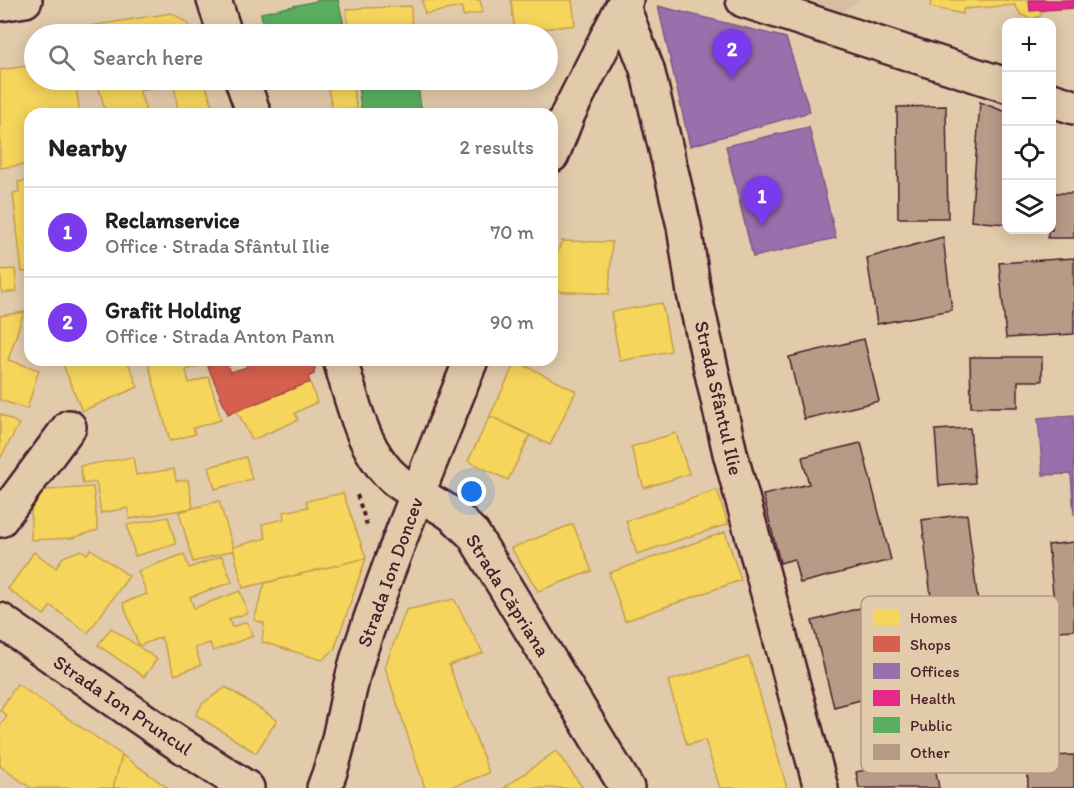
<!DOCTYPE html>
<html lang="en">
<head>
<meta charset="utf-8">
<style>
  body { margin:0; font-family:Itim,sans-serif; background:#f2f2f2; color:#202124 }
  .controls { position:absolute; right:18px; top:18px; display:grid; overflow:hidden; border-radius:12px; box-shadow:0 3px 15px #0003 }
  .controls button { width:54px; height:54px; display:grid; place-items:center; padding:0; border:0; border-bottom:2px solid #e0e0e0; background:#fff; color:#202124; font:30px sans-serif }
  .you { position:absolute; left:472px; top:492px; width:21px; height:21px; margin:-15px; border:4px solid #fff; border-radius:50%; background:#1a73e8; box-shadow:0 0 0 9px #1a73e833 }
  .badge { display:grid; place-items:center; width:39px; height:39px; border-radius:50%; background:#7c3aed; color:#fff; font-size:20px; font-weight:700 }
  .pin { position:absolute; translate:-50% -50px; filter:drop-shadow(0 2px 3px #0008) }
  .pin::after { content:''; position:absolute; top:32px; width:21px; height:18px; background:inherit; clip-path:polygon(0 0,100% 0,50% 100%) }
  .list { margin:0; padding:0; list-style:none }
  h2 { display:flex; justify-content:space-between; align-items:center; height:78px; margin:0; padding:0 24px; font-size:26px }
  h2 small { font-size:20px; font-weight:400; color:#757577 }
  .list li { display:grid; grid-template-columns:39px 1fr auto; gap:18px; align-items:center; box-sizing:border-box; height:90px; padding:0 24px; border-top:2px solid #e0e0e0 }
  .list b { display:block; font-size:22px; white-space:nowrap }
  .list p { margin:0; font-size:20px; white-space:nowrap; color:#757577 }
  .list em { font-size:20px; font-style:normal; color:#757577 }
  .icon { flex:none; width:33px; height:33px; fill:none; stroke:currentColor; stroke-width:2; stroke-linecap:round; stroke-linejoin:round }
  .map { position:relative; flex:none; width:1074px; height:788px; overflow:hidden }
  .search { position:absolute; background:#fff; box-shadow:0 3px 15px #0003; left:24px; top:24px; width:534px; height:66px; display:flex; align-items:center; gap:15px; box-sizing:border-box; padding:0 21px; border-radius:33px; color:#757577; font-size:22px }
  .panel { position:absolute; background:#fff; box-shadow:0 3px 15px #0003; left:24px; top:108px; width:534px; height:258px; border-radius:18px }
  .map>svg:first-child { display:block }
  .built { fill:#d5bda0 }
  .homes { fill:#f6d55c; stroke:#c29e4d; stroke-width:1.5 }
  .shops { fill:#d6604d; stroke:#ac4c43; stroke-width:1.5 }
  .offices { fill:#9970ab; stroke:#815885; stroke-width:1.5 }
  .health { fill:#e7298a; stroke:#b8266e; stroke-width:1.5 }
  .public { fill:#5aae61; stroke:#558351; stroke-width:1.5 }
  .building { fill:#b89b87; stroke:#4a1f2b; stroke-width:1.5 }
  .lines { fill:none; stroke-linecap:round; stroke-linejoin:round }
  .minor-casing { stroke:#4a1f2b; stroke-width:38 }
  .path { stroke:#4a1f2b; stroke-width:4; stroke-dasharray:4.5 4.5; stroke-linecap:butt }
  .minor { stroke:#e2cbab; stroke-width:33 }
  .labels { text-anchor:middle; dominant-baseline:central; stroke-width:6; stroke-linejoin:round; paint-order:stroke }
  .street-label { font-size:20px; fill:#4a1f2b; stroke:#e2cbab }
  .key { fill:#e2cbab; stroke:#b49785; stroke-width:1.5 }
  .key-label { font-size:16px; fill:#4a1f2b }
</style>
</head>
<body>
<div class="map">
<svg width="1074" height="788" viewBox="0 0 1074 788">
  <rect width="100%" height="100%" fill="#e2cbab"/>
  <filter id="ink" filterUnits="userSpaceOnUse"><feTurbulence type="fractalNoise" baseFrequency=".0167" numOctaves="2"/><feDisplacementMap in="SourceGraphic" scale="12" xChannelSelector="R" yChannelSelector="G"/><feConvolveMatrix kernelMatrix="1 2 1 2 8 2 1 2 1" color-interpolation-filters="sRGB"/></filter>
  <g filter="url(#ink)">
    <path class="built" d="M811 0H859L842 12Z"/>
    <path class="homes" d="M422 0H480L483 12 463 16 462 7 425 14Z
      M511 0H572L575 25 515 32Z
      M931 0H1047V6L1040 16 1032 19 1021 15 1015 5 963 9V14L930 7Z
      M411 6 412 34H348L346 9Z
      M172 13 187 23 190 34H85L83 27Z
      M34 65V80H75L80 114H30V164L0 168V70Z
      M97 80H198L139 90 147 114H106Z
      M198 80H204L213 107 178 113 174 83Z
      M352 84 357 109 333 113 328 88Z
      M30 181V271L22 272 13 193 19 192 18 182Z
      M562 241 612 242 609 294 552 291V266Z
      M15 269 17 291 2 293 0 270Z
      M662 303 671 351 620 361 611 312Z
      M24 312 8 360 39 370 27 409 0 400V316Z
      M61 360H127L138 387 82 411Z
      M159 360H201L203 365 186 370 189 383 209 377 221 420 193 428 195 434 170 441 148 363Z
      M516 361 576 391 550 445 490 416Z
      M310 382 317 402 295 413 298 420 252 440 237 411Z
      M0 414 19 424 0 459Z
      M490 416 530 435 508 480 468 461Z
      M676 433 689 474 644 488 631 447Z
      M133 457 136 475 174 469 176 481 188 480 193 508 129 519 128 508 101 513 96 482 83 484 80 466Z
      M246 457 252 479 215 489 209 467Z
      M93 487 98 530 72 538 31 540V491Z
      M717 490 728 524 637 554 626 521Z
      M343 493 366 558 243 588 233 547 266 538 262 524 284 519 283 512 308 507 306 501Z
      M219 501 234 550 193 562 179 512Z
      M168 517 176 544 135 556 127 525Z
      M573 524 592 571 538 591 511 548Z
      M725 532 741 580 625 621 609 573Z
      M91 549 129 576 88 633 51 606 44 615 8 589 34 552 56 568 63 557 81 550 87 554Z
      M184 554 189 568 222 556 232 582 190 597 194 608 240 591 248 613 229 619 232 627 247 622 253 636 213 651 210 643 195 648 201 665 175 675 161 637 139 646 123 603 147 594 138 571Z
      M366 558 334 650 322 660 262 642 264 623 254 620 265 583Z
      M454 599 483 653 449 665 489 773 448 788H425L385 667 406 610Z
      M111 628 157 659 144 677 98 645Z
      M749 657 787 788H720L705 740 687 745 668 681Z
      M17 684 122 755 113 788H31L0 766V725L7 716 0 710Z
      M226 687 277 720 256 753 196 715 202 704Z
      M556 751 583 788H504Z
      M122 755 168 788H113Z"/>
    <path class="shops" d="M211 360H225L230 372 247 367 244 360H316L314 374 308 377 310 382 228 414 206 362Z"/>
    <path class="offices" d="M658 6 786 38 810 112 690 146Z
      M809 127 836 238 753 257 726 146Z
      M1074 415V515L1071 474 1043 475 1038 418Z"/>
    <path class="health" d="M1029 0H1074V8L1030 11Z"/>
    <path class="public" d="M321 0H338L346 34H265L261 13Z
      M357 80H417L422 114H362Z"/>
    <path class="building" d="M980 102 1006 112V224L971 221Z
      M946 106 948 218H898L897 107Z
      M1052 193H1074V238H1048V230H1052Z
      M943 237 952 310 877 324 867 258Z
      M1074 258V334L1006 338 999 263Z
      M864 339 879 401 804 419 789 357Z
      M970 357H1042V381H1018V407H971Z
      M970 428 975 483 939 486 935 430Z
      M861 443 891 560 800 583 794 559 780 563 763 495 809 484 802 457Z
      M967 514 984 651 938 657 922 520Z
      M1074 542V630L1057 631 1048 545Z
      M886 601 909 687 834 707 812 621Z
      M1074 755V788H1028L1027 757Z
      M933 756 939 788H859L856 772Z"/>
    <g class="lines">
      <g class="minor-casing">
        <path id="minor" d="M214 0 225 34
          M743 0 1006 85
          M0 4 25 0
          M623 7 647 69 684 226 694 293 730 453 821 788
          M242 80 254 114
          M1052 100 1074 107
          M552 155 568 114 626 0
          M340 360C353 401 362 452 397 481 414 494 435 502 453 515 460 521 466 528 473 534L627 788
          M0 520 69 427
          M0 620 164 734 247 788
          M324 788C342 744 345 696 360 651 392 553 433 456 471 360"/>
      </g>
      <path class="path" d="M357 495 367 525"/>
      <use href="#minor" class="minor"/>
    </g>
  </g>
  <g class="labels">
    <g class="street-label">
      <text transform="translate(719 398) rotate(77)">Strada Sfântul Ilie</text>
      <text transform="translate(390 572) rotate(-70)">Strada Ion Doncev</text>
      <text transform="translate(508 595) rotate(58)">Strada Căpriana</text>
      <text transform="translate(123 705) rotate(34)">Strada Ion Pruncul</text>
    </g>
  </g>
  <rect x="861" y="596" width="198" height="177" rx="9" class="key"/>
  <rect x="873" y="609" width="27" height="16" fill="#f6d55c"/>
  <rect x="873" y="636" width="27" height="16" fill="#d6604d"/>
  <rect x="873" y="663" width="27" height="16" fill="#9970ab"/>
  <rect x="873" y="690" width="27" height="16" fill="#e7298a"/>
  <rect x="873" y="717" width="27" height="16" fill="#5aae61"/>
  <rect x="873" y="744" width="27" height="16" fill="#b89b87"/>
  <g class="key-label">
    <text x="910" y="623">Homes</text>
    <text x="910" y="650">Shops</text>
    <text x="910" y="677">Offices</text>
    <text x="910" y="704">Health</text>
    <text x="910" y="731">Public</text>
    <text x="910" y="758">Other</text>
  </g>
</svg>
<div class="controls">
<button>+</button>
<button>−</button>
<button><svg class="icon" aria-label="locate" viewBox="0 0 24 24"><circle cx="12" cy="12" r="6"/><path d="M12 2v4M12 18v4M2 12h4M18 12h4"/></svg></button>
<button><svg class="icon" aria-label="layers" viewBox="0 0 24 24"><path d="M12 4l9 5-9 5-9-5zM3 14l9 5 9-5"/></svg></button>
</div>
<div class="you"></div>
<div class="pin badge" style="left:762px;top:226px">1</div>
<div class="pin badge" style="left:732px;top:79px">2</div>
<div class="search"><svg class="icon" aria-label="search" viewBox="0 0 24 24"><circle cx="10" cy="10" r="6"/><path d="M15 15l6 6"/></svg>Search here</div>
<section class="panel">
<h2>Nearby<small>2 results</small></h2>
<ul class="list">
<li><span class="badge">1</span><div><b>Reclamservice</b><p>Office · Strada Sfântul Ilie</p></div><em>70 m</em></li>
<li><span class="badge">2</span><div><b>Grafit Holding</b><p>Office · Strada Anton Pann</p></div><em>90 m</em></li>
</ul>
</section>
</div>
</body>
</html>
